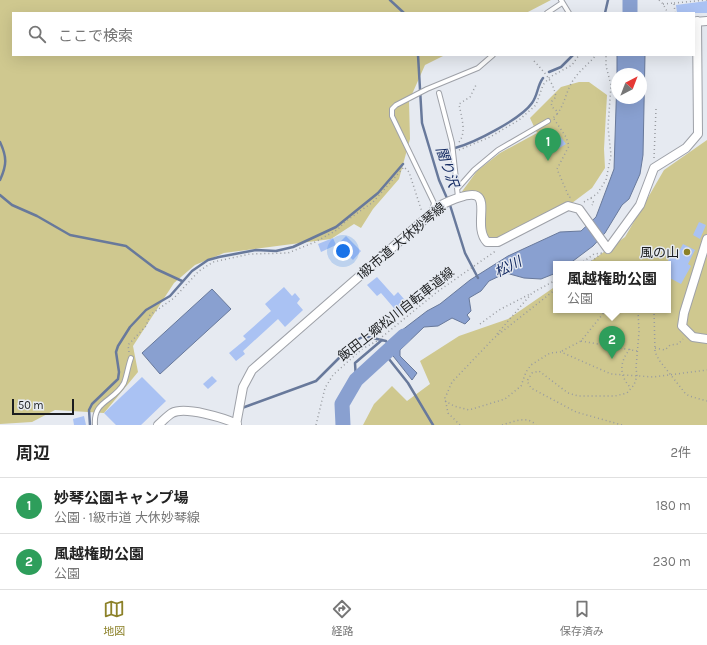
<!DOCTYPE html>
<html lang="ja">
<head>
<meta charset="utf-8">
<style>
  body { margin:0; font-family:Karla,"Noto Sans JP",sans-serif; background:#f2f2f2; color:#222 }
  .compass { position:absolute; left:611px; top:68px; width:36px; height:36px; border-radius:50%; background:#fff; box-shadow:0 4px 16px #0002; rotate:42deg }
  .scale { position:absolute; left:12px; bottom:10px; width:62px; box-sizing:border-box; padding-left:4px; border:2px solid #1b1d1f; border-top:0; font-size:11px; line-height:14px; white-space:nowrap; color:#1b1d1f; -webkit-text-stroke:3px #e6eaf1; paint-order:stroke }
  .you { position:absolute; left:343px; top:251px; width:14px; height:14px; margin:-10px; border:3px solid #fff; border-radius:50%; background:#1a73e8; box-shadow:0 0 0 6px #1a73e833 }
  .badge { display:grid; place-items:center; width:26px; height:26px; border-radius:50%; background:#8c8128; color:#fff; font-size:13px; font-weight:700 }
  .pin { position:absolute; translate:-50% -33px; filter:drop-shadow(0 1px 2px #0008) }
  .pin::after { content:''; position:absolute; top:21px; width:14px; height:12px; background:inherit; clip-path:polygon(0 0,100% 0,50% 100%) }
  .popup { position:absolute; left:553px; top:261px; width:118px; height:52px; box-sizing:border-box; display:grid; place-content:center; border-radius:0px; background:#fff; filter:drop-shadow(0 1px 3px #0005); font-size:13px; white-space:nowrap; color:#767676 }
  .popup b { font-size:15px; color:#222 }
  .popup::after { content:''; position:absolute; left:50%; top:100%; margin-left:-8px; border:8px solid transparent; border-top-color:#fff }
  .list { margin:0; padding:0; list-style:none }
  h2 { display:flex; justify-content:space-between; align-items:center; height:52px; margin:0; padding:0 16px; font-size:17px }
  h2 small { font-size:13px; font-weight:400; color:#767676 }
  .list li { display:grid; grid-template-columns:26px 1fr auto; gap:12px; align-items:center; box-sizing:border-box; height:56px; padding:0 16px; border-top:1px solid #e0e0e0 }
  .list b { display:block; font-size:15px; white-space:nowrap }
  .list p { margin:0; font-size:13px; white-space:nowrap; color:#767676 }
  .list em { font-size:13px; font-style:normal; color:#767676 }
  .icon { flex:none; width:22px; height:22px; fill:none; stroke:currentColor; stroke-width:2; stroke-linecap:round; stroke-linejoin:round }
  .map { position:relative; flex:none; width:707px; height:425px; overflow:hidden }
  .search { position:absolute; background:#fff; box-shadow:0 4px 16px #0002; left:12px; right:12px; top:12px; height:44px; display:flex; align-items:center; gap:10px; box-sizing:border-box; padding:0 14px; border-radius:0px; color:#767676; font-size:15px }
  .sheet { height:164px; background:#fff }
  nav { display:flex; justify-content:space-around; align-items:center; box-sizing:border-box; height:56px; border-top:1px solid #e0e0e0; background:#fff; font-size:11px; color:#767676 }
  nav a { display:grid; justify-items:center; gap:2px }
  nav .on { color:#8c8128 }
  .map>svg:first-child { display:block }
  .green { fill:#cfc88f }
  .water { fill:#89a0d0; stroke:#68799b }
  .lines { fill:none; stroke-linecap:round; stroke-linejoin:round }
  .stream { stroke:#68799b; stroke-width:2.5 }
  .river { stroke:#89a0d0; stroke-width:15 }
  .building { fill:#aac2f3 }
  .lane-casing { stroke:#9ea1a8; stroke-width:6 }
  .street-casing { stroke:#9ea1a8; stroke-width:10 }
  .path { stroke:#989ba0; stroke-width:1.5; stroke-dasharray:1 3; stroke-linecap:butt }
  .lane { stroke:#fff; stroke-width:4 }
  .street { stroke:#fff; stroke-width:8 }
  .poi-dot { fill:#8c8128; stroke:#e6eaf1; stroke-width:1.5 }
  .labels { text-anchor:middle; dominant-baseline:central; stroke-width:3; stroke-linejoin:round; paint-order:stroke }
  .street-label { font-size:13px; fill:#1b1d1f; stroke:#e6eaf1 }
  .poi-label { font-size:13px; fill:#1b1d1f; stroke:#e6eaf1; text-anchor:end }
  .water-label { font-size:14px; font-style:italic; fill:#132a62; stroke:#e6eaf1 }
</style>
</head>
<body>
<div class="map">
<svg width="707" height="425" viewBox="0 0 707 425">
  <rect width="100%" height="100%" fill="#e6eaf1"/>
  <path class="green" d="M0 0H551L526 13H13V55H445L425 65 409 101 410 139 399 179 373 209 361 228 354 224 331 239 224 253 195 265 174 283 133 346 138 372 104 413 55 410 32 422 0 424Z
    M579 82H589L607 95 604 149 605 168 592 188 568 206 498 242H487L481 200 458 197 477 171 500 153 537 133 530 118 561 87Z
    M707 140V425H363L374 404 392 386 407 401 430 384 420 361 459 336 508 319 556 286V310H668V264H587L625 237 664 170Z"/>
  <path class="water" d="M617 55H645L643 155 640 174 629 199 622 205 605 233 593 246 569 264H556V273L541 279 524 278 506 273 489 281 481 291 469 298 471 311 467 315 470 319 465 324 452 318 438 326 424 327 400 350V356L417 373 412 380 386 347 397 334 427 311 440 304 470 280 508 256 560 232 581 231 596 217 614 169 617 77V98H641V74H617Z
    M212 289 231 309 160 374 142 353Z"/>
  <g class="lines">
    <path class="stream" d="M390 0 404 13
      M605 13 608 0
      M418 55 422 123 439 180 450 205 465 253 478 278
      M549 72 561 67 573 55
      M0 142C7 157 7 165 0 180
      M455 148C474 143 521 119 532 103 538 95 537 86 543 78
      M440 153 450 149
      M0 195 12 205 37 216 70 235 126 246 156 269 182 281
      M385 354 408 383 433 425
      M356 380 355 363 382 340
      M242 408 316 381 357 340 364 336 386 341 389 345
      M90 425 89 410 92 404 118 379 119 372 116 352 118 346 130 327 146 310 170 296 192 271 208 260 219 257 256 250 276 251 293 247 336 227 378 193 403 164"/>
    <path class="river" d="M630 0V13
      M343 425 342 404 356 380 404 336"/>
  </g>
  <path class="building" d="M707 1V13H677L676 5Z
    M560 136 566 144 556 150 551 142Z
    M699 222 706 225 700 239 693 235Z
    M346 236 361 251 353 260 348 255 351 252 340 242Z
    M333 238 336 245 321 252 318 244Z
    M683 244 695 250 688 264 691 266 681 284 668 277V261L671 255 676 257Z
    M377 277 394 296 398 292 409 305 399 314 381 293 377 296 367 285Z
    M284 287 292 296 295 293 300 299 297 303 303 310 285 327 278 319 243 351 245 354 236 361 229 353 246 339 243 336 271 311 265 304Z
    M212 376 217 381 208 389 203 384Z
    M142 377 166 401 141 425H116L104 413Z
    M84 416 86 425H74L73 419Z"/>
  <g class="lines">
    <g class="lane-casing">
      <path id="lane" d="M561 0 569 13
        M547 13 562 3
        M439 93 452 143 458 197
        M458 188 474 170 498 150 548 121
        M432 211 434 203 392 116V109L396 105 427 89 478 68 493 55
        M95 425C93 400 114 402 124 383 127 375 128 366 131 358"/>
    </g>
    <g class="street-casing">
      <path id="street" d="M694 22 707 21
        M707 239 684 313 682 326 693 337 707 339
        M158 425C163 421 167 416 172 413 185 406 224 418 237 424
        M236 425 243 387 252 370 441 205C506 174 468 222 487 242H498L568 206 579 209 608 249 640 205 654 168 686 148 698 134 697 21"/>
    </g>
    <path class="path" d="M659 0 663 4 668 13
      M674 3 707 0
      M663 4 674 3 675 13
      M534 61C545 73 553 81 556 97L551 102 552 107 556 110 557 114 553 118
      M557 114C564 105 565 96 570 86 575 74 588 65 596 55
      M554 119 566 137 569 146 557 169 569 197 572 198
      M459 142C467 132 461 116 459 104L470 97 476 85
      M459 150 490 137 519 120 536 105 543 85 550 77 572 65 579 55
      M654 158 656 109
      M591 198 594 203 592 205
      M584 202 597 194 606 180 611 155 608 127 611 85 606 66V55
      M580 264 594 254 602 253
      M588 264 601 254
      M654 310 655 352 659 360 685 393 689 396 707 401
      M480 324 499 310 530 294
      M497 334 532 293 556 280
      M581 341 637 351
      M655 348 665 350 670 345 678 344 683 339
      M630 349C619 362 619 376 631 388
      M562 351 581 341 606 310
      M129 352 128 345 146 326 150 315 174 298 199 271 213 262 250 254 288 253 315 242 337 230 346 221 373 202 404 167 409 172 422 212
      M445 401 454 406 469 410 505 399 521 386 526 372 531 365 550 353 561 352 611 374 653 377 707 370
      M316 425 325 388 333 375 362 349 377 341 437 292 497 250
      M460 425 448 413 445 398 452 382 494 338 556 289
      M502 425C513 422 527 415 536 425
      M622 425 576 412 531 388 527 381 532 373 539 371 568 393 578 396H615L627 393 634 385 637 376 636 368 639 332 638 310"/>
    <use href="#lane" class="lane"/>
    <use href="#street" class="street"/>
  </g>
  <circle class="poi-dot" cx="687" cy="252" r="4"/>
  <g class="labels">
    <g class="street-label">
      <text transform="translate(401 241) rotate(-40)">1級市道 大休妙琴線</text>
      <text transform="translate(396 314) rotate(-38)">飯田上郷松川自転車道線</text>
    </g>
    <g class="poi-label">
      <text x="679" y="252">風の山</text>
    </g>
    <g class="water-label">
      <text transform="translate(447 167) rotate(71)">闇り沢</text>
      <text transform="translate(508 267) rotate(-26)">松川</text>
    </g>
  </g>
</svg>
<svg class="compass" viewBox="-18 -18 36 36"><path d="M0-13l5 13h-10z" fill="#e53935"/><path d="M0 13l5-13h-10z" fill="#767676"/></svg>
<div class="scale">50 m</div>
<div class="you"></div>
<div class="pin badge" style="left:548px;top:161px;background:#2e9e5b">1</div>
<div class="pin badge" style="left:612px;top:359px;background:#2e9e5b">2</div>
<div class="popup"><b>風越権助公園</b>公園</div>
<div class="search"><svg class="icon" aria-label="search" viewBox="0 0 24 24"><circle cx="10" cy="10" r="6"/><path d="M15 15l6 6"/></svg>ここで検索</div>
</div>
<section class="sheet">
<h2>周辺<small>2件</small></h2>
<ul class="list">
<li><span class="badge" style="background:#2e9e5b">1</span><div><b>妙琴公園キャンプ場</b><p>公園 · 1級市道 大休妙琴線</p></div><em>180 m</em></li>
<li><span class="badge" style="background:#2e9e5b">2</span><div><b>風越権助公園</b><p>公園</p></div><em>230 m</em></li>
</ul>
</section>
<nav>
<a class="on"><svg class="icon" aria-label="map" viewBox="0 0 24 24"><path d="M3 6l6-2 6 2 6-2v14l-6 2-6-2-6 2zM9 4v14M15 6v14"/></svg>地図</a>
<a><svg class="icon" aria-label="directions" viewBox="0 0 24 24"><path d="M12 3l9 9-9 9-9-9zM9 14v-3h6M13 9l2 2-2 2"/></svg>経路</a>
<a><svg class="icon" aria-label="saved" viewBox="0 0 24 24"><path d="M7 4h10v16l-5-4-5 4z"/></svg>保存済み</a>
</nav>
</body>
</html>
